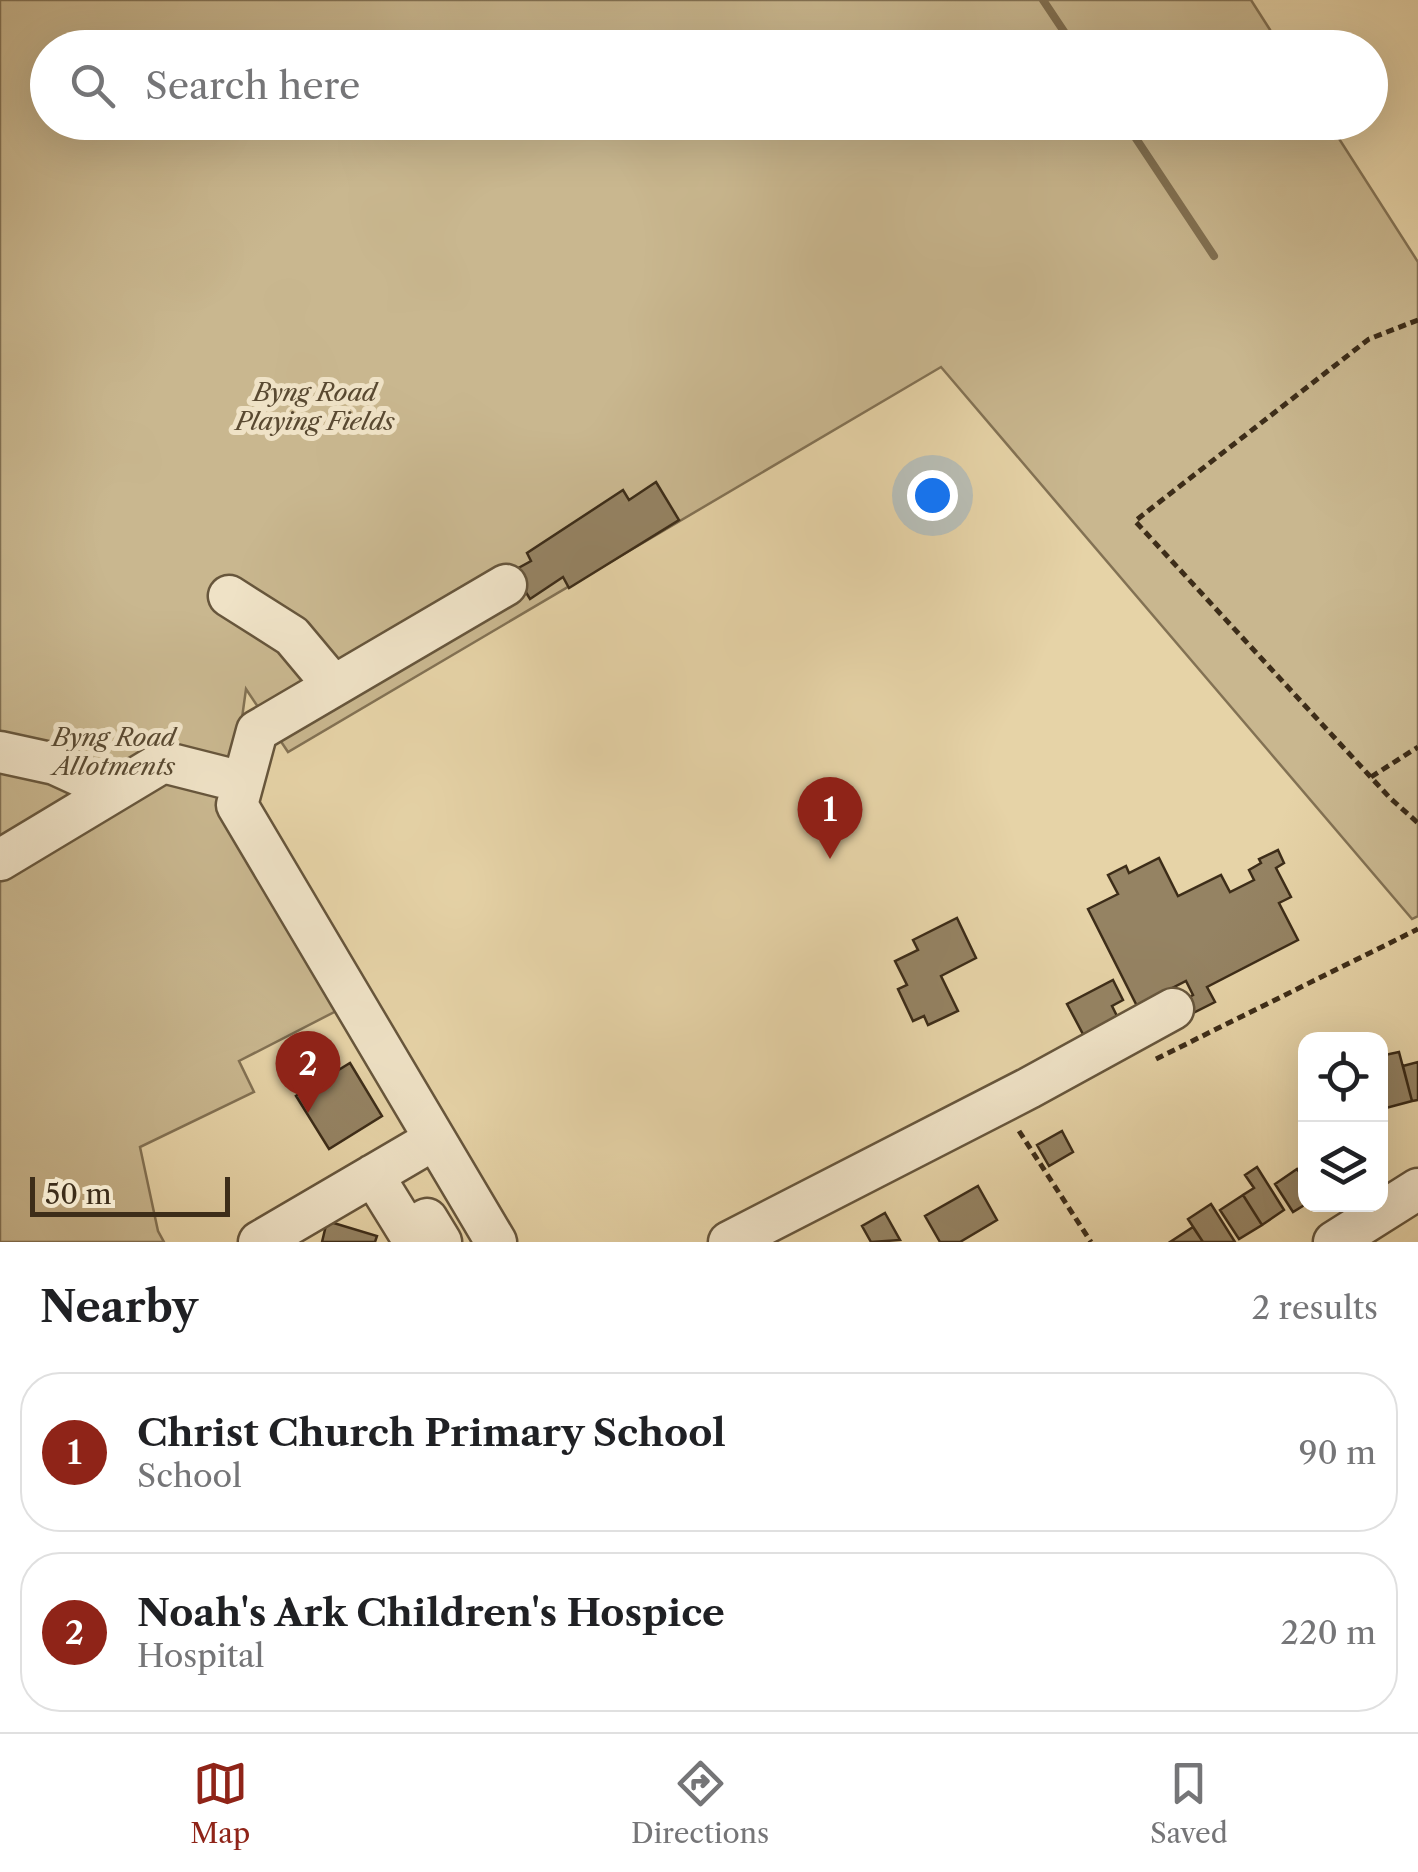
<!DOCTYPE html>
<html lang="en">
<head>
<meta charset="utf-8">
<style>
  body { margin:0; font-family:"Libre Caslon Text",serif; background:#f6f6f6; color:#202124 }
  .controls { position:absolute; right:30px; bottom:30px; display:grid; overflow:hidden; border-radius:20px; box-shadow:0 10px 40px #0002 }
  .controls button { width:90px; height:90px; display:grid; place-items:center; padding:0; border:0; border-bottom:2px solid #e0e0e0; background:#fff; color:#202124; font:50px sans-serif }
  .scale { position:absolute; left:30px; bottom:25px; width:200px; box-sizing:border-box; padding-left:10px; border:5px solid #3d2d19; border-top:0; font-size:28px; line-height:35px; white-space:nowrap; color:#3d2d19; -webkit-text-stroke:8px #efe2c6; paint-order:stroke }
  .you { position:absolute; left:932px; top:495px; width:35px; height:35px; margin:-25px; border:8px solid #fff; border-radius:50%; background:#1a73e8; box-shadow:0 0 0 15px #1a73e833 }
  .badge { display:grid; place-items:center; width:65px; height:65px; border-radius:50%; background:#8f2418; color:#fff; font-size:32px; font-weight:700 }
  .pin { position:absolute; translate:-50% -82px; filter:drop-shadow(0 2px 5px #0008) }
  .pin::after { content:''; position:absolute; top:52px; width:35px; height:30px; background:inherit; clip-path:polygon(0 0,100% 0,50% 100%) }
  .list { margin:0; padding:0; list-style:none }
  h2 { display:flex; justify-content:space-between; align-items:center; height:130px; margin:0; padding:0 40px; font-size:42px }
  h2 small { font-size:32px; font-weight:400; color:#757577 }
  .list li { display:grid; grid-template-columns:65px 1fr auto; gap:30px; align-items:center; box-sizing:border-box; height:160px; margin:0 20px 20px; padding:0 20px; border:2px solid #e0e0e0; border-radius:40px }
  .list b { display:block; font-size:38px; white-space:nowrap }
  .list p { margin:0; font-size:32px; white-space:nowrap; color:#757577 }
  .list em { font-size:32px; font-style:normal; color:#757577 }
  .icon { flex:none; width:55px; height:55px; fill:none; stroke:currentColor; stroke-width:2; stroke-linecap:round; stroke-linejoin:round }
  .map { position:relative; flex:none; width:1418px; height:1242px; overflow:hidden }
  .search { position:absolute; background:#fff; box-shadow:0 10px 40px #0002; left:30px; right:30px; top:30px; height:110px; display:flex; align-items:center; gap:25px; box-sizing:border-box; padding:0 35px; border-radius:55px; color:#757577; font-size:38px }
  .sheet { height:490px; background:#fff }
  nav { display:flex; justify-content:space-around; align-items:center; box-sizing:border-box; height:140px; border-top:2px solid #e0e0e0; background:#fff; font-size:28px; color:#757577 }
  nav a { display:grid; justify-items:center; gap:5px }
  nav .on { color:#8f2418 }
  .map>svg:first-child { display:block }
  .green { fill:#c9b78f; stroke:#837254; stroke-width:2.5 }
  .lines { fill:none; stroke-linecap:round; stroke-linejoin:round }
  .stream { stroke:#806f51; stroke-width:8 }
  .building { fill:#958363; stroke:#3d2d19; stroke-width:2.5 }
  .minor-casing { stroke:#67563c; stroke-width:45 }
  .path { stroke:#3d2d19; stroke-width:5; stroke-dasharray:8 5; stroke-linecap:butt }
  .minor { stroke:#efe2c6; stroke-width:40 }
  .labels { text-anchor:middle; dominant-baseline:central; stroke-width:10; stroke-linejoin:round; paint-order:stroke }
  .park-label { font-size:25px; font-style:italic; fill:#594931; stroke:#efe2c6 }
</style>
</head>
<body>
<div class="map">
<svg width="1418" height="1242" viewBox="0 0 1418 1242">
  <rect width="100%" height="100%" fill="#e6d3a7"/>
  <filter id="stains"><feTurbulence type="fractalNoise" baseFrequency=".002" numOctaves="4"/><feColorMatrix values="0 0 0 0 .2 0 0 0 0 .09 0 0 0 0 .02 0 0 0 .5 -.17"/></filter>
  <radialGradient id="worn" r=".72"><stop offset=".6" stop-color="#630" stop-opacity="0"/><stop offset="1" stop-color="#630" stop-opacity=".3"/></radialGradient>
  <path class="green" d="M0 0H1251L1281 47 48 48V122L1329 123 1418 262V916L1412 919 941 367 288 752 246 689 229 812 344 1007 239 1061 254 1092 140 1147 158 1231 164 1242H0Z"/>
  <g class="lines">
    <path class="stream" d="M1043 0 1075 48
      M1125 122 1214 256"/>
  </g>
  <path class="building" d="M656 482 679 520 569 588 563 577 530 599 513 571 531 561 527 553 623 490 629 500Z
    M1278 850 1284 863 1276 868 1291 897 1279 903 1298 940 1207 987 1215 1002 1193 1013 1186 999 1193 995 1186 981 1137 1006 1088 909 1118 894 1108 875 1126 866 1129 873 1159 858 1178 896 1221 875 1230 892 1254 880 1249 870 1261 863 1259 859Z
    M957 918 976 958 941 976 958 1011 928 1025 924 1016 913 1021 898 989 907 985 895 961 918 950 913 940Z
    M1113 980 1123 1000 1112 1006 1118 1018 1084 1036 1067 1004Z
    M1399 1052 1412 1101 1386 1108 1380 1087V1056Z
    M1418 1062V1100L1412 1101 1403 1066Z
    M350 1063 382 1116 329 1149 296 1096Z
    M1062 1131 1073 1152 1049 1166 1037 1145Z
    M1257 1167 1284 1210 1262 1225 1243 1195 1254 1188 1245 1175Z
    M1297 1169 1306 1181V1204L1293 1212 1275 1184Z
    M978 1186 997 1220 960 1242H940L925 1216Z
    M1243 1195 1262 1225 1239 1239 1220 1210Z
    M1211 1204 1235 1242H1203L1188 1219Z
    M885 1213 900 1240 871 1242 862 1226Z
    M327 1221 377 1236 375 1242H322Z
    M1193 1227 1203 1242H1170Z"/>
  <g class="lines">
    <g class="minor-casing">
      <path id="minor" d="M229 596 292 636 333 685
        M0 752 55 764 114 791
        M0 860 163 762 242 782
        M373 1175 407 1230 427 1219 441 1242
        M259 1242 435 1139
        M496 1242 237 805 257 731 506 585
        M729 1242 1029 1088 1173 1009
        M1334 1242 1418 1189"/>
    </g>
    <path class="path" d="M1418 320 1369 339 1135 521 1390 798 1418 823
      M1371 777 1418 747
      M1156 1059 1418 929
      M1019 1131 1091 1242"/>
    <use href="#minor" class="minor"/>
  </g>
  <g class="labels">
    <g class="park-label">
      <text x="315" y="392">Byng Road<tspan x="315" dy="29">Playing Fields</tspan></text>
      <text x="114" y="737">Byng Road<tspan x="114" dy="29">Allotments</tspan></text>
    </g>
  </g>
  <rect width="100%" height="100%" filter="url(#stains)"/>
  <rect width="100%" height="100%" fill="url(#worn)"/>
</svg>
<div class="controls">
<button><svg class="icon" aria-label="locate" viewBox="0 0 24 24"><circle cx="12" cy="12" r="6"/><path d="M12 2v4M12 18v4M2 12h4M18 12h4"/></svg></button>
<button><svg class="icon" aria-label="layers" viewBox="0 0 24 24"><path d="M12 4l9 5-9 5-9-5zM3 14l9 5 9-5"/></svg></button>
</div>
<div class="scale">50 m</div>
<div class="you"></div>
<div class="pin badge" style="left:830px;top:859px">1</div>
<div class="pin badge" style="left:308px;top:1113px">2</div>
<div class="search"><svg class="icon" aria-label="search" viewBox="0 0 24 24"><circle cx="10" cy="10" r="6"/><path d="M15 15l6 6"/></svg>Search here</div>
</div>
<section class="sheet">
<h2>Nearby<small>2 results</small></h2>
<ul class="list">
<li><span class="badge">1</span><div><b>Christ Church Primary School</b><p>School</p></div><em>90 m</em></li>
<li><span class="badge">2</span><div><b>Noah's Ark Children's Hospice</b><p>Hospital</p></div><em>220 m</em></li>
</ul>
</section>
<nav>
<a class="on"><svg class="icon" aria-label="map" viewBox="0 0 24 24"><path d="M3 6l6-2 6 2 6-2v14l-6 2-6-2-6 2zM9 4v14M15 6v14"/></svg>Map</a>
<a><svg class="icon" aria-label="directions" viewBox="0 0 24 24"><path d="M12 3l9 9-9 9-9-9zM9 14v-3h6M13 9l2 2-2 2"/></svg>Directions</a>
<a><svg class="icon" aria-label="saved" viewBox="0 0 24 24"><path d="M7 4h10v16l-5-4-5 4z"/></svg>Saved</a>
</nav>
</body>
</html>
